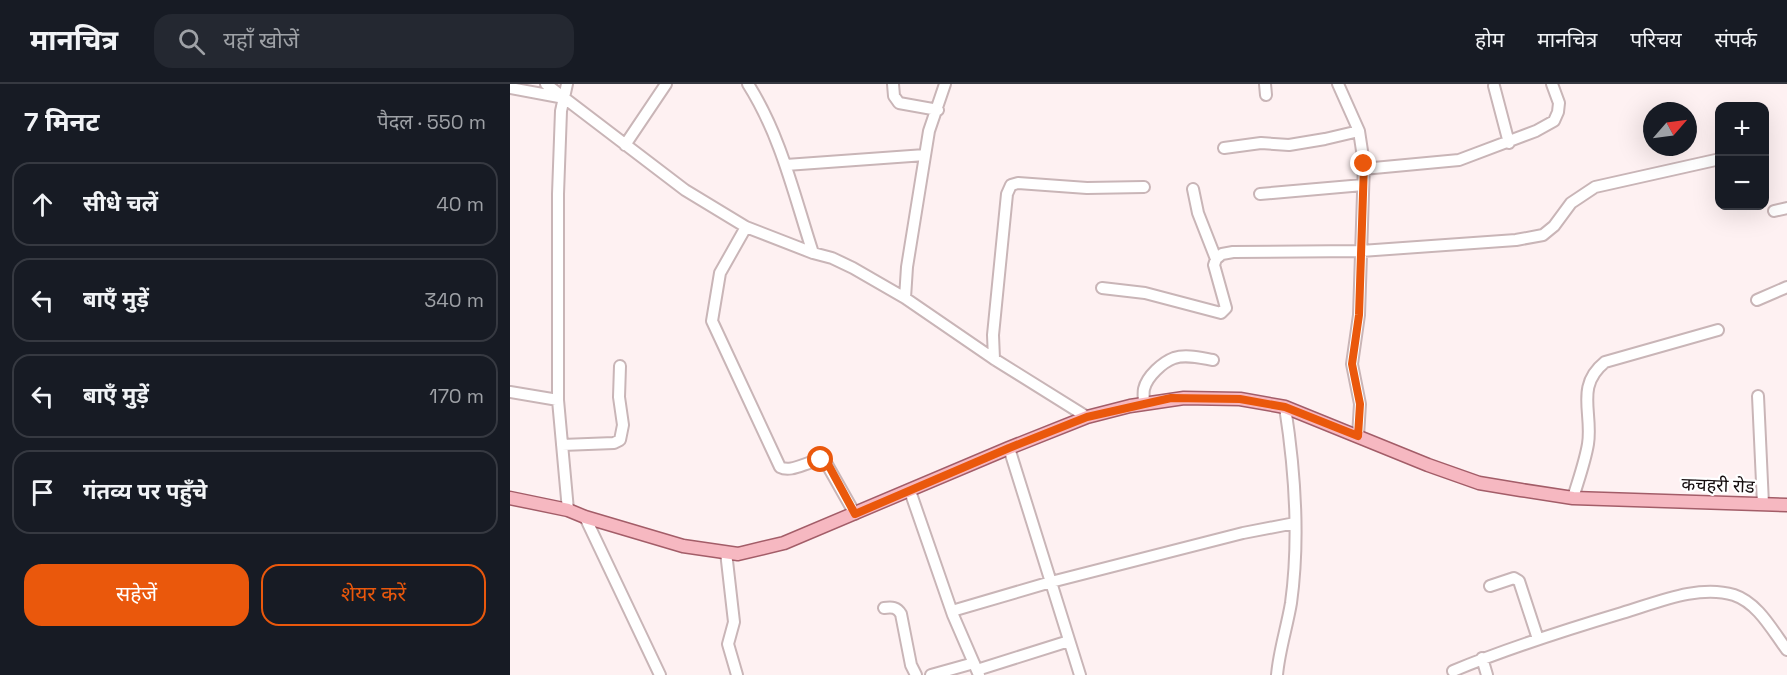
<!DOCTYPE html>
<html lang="hi">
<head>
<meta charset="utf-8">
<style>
  body { margin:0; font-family:"Space Grotesk","Noto Sans Devanagari",sans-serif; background:#242831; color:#f1f3f6 }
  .controls { position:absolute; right:18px; top:18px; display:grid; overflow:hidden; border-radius:12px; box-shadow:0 6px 24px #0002 }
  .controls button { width:54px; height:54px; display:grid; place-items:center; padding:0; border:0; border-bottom:2px solid #363941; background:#171b24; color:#f1f3f6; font:30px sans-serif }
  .compass { position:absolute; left:1133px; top:18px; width:54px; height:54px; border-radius:50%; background:#171b24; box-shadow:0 6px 24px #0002; rotate:62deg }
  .stop { position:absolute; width:18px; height:18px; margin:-14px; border:4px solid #ea580c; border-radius:50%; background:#fff }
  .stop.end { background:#ea580c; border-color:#fff; box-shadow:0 2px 6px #0008 }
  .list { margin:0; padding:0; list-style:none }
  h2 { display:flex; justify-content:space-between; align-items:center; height:78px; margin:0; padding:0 24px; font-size:26px }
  h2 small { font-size:20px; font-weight:400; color:#9ea1a6 }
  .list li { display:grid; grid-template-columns:39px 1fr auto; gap:18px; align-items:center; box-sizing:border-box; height:84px; margin:0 12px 12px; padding:0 12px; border:2px solid #363941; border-radius:18px }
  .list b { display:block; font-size:22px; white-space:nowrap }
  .list em { font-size:20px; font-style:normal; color:#9ea1a6 }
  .actions { display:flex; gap:12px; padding:18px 24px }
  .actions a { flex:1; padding:14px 0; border:2px solid #ea580c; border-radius:18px; text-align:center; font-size:21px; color:#ea580c }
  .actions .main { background:#ea580c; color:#fff }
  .icon { flex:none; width:33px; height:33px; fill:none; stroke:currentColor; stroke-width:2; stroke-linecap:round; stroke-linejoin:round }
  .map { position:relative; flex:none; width:1277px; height:591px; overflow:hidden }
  header { display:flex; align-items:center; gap:36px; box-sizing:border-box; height:84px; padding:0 30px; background:#171b24; border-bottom:2px solid #363941 }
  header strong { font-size:28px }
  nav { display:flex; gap:33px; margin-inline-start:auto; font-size:21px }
  .search { width:420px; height:54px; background:#242831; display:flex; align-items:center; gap:15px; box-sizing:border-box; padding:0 21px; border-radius:18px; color:#9ea1a6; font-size:22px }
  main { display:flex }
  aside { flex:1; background:#171b24 }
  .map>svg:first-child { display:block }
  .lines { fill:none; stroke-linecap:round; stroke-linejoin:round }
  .minor-casing { stroke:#c9b5b7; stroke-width:14 }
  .major-casing { stroke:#a35d68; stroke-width:15 }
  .minor { stroke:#fff; stroke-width:10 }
  .major { stroke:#f6b8c1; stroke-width:12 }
  .route { stroke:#ea580c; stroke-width:8 }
  .labels { text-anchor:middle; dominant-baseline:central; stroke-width:4.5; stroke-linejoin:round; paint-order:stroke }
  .street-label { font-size:18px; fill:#150e0f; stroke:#fff }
</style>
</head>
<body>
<header>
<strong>मानचित्र</strong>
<div class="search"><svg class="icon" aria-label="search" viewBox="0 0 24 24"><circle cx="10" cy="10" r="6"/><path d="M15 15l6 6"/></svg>यहाँ खोजें</div>
<nav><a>होम</a><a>मानचित्र</a><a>परिचय</a><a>संपर्क</a></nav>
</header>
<main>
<aside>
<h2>7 मिनट<small>पैदल · 550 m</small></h2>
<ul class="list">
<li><svg class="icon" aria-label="ahead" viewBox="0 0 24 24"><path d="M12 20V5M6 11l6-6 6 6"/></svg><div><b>सीधे चलें</b></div><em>40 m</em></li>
<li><svg class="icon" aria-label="left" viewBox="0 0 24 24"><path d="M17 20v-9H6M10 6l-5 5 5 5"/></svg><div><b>बाएँ मुड़ें</b></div><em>340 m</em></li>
<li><svg class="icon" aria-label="left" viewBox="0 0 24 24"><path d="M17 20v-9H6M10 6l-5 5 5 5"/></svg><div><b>बाएँ मुड़ें</b></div><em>170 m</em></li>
<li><svg class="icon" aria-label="arrive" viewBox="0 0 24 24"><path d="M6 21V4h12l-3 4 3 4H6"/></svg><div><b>गंतव्य पर पहुँचे</b></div></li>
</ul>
<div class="actions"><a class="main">सहेजें</a><a>शेयर करें</a></div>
</aside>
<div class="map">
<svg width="1277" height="591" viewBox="0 0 1277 591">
  <rect width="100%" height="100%" fill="#fef1f2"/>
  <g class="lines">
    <g class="minor-casing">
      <path id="minor" d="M36 0 175 106 236 143 303 169 322 174 343 184 395 214 484 275 577 333
        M57 0 51 27 48 110V316L58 426
        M238 0C271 52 284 111 303 169
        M383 0 384 12 389 19 428 26
        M755 0 756 11
        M828 0 849 47 854 80 849 231 842 280 850 320 848 352
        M984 2 999 59
        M0 4 49 13
        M115 61 156 0
        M714 64 751 59 779 61 815 55 849 47
        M276 81 415 71
        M853 85 949 76 1026 47 1044 37 1048 28 1049 19 1042 0
        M683 105 688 129 706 175
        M750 110 853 101
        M1264 127 1277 124
        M236 143 210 189 202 237 270 383C283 390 300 374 315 377L345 430
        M592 204 635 209 711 229 716 224 704 181 706 175 712 170 723 168 851 167 1006 156 1033 151 1044 142 1061 119 1085 103 1210 75
        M395 214 397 183 419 47 435 0
        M1247 216 1277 203
        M484 275 483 251 497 110 501 101 508 99 577 104 634 103
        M0 308 48 316
        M1248 312 1253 420
        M634 320C634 315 633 309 634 305 637 292 653 278 664 274 676 270 691 274 703 276
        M52 361 104 359 110 356 113 341 109 313 110 282
        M499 364 570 591
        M400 407 443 531 469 591
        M1063 414C1068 397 1075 378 1078 360 1083 329 1065 302 1095 278L1208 246
        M75 433 150 591
        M216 468 224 538 218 560 227 591
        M980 502 1004 494 1009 497 1028 555
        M374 524C382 523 387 523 391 530L401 581 406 591
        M442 527 541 498 733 449 785 439
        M972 574 977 591
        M467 586 559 557
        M943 587C998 564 1055 546 1112 529 1146 519 1188 500 1224 511 1248 519 1262 546 1277 566
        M421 591 464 579
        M767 591C769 567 777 543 781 519 790 454 785 387 775 323"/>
    </g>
    <g class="major-casing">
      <path id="major" d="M0 414 58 426 75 433 173 462 228 470 274 459 499 364 577 333 620 322 674 314 730 315 775 323 918 381 969 399 1011 406 1063 414 1277 421"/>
    </g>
    <use href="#minor" class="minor"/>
    <use href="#major" class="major"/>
  </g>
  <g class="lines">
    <path class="route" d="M311 376 319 382 345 430 499 364 577 333 661 314 730 315 775 323 848 352 850 320 842 280 849 231 854 80"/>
  </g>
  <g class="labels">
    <g class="street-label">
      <text transform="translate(1208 401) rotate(2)">कचहरी रोड</text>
    </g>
  </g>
</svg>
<div class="controls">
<button>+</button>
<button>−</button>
</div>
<svg class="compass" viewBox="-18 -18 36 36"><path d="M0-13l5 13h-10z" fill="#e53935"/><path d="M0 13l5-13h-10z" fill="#9ea1a6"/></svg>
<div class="stop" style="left:311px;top:376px"></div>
<div class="stop end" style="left:854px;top:80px"></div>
</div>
</main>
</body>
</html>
